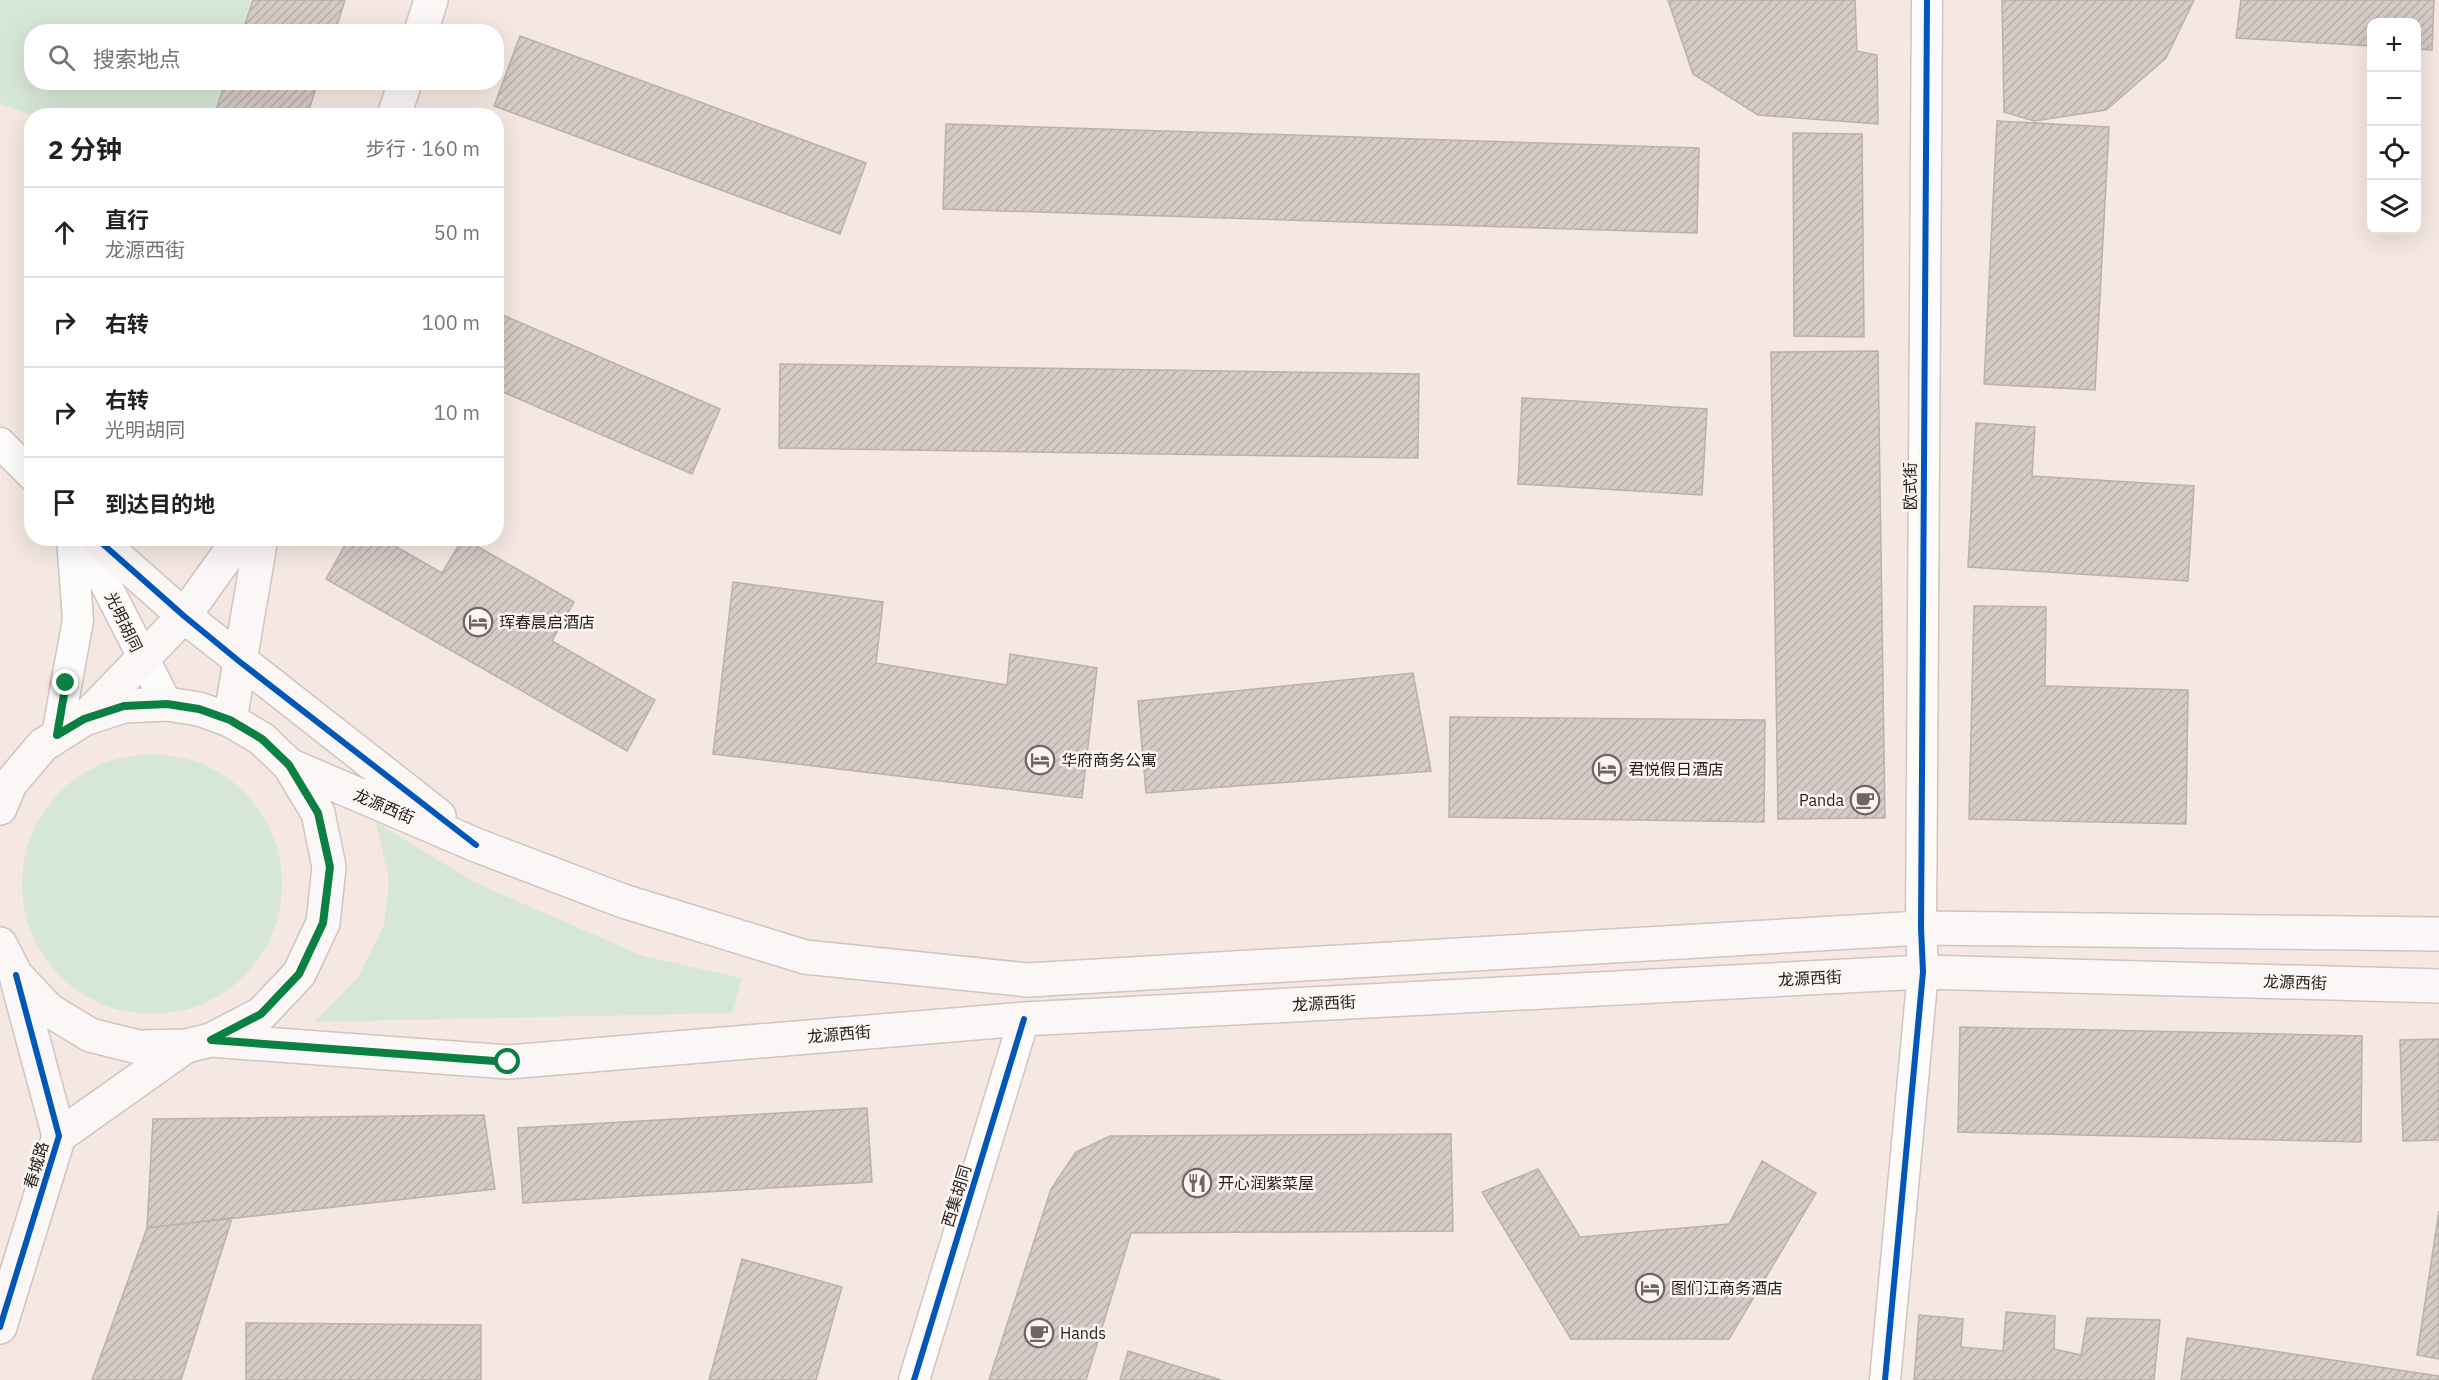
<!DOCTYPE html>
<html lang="zh">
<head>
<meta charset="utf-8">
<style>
  body { margin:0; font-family:"IBM Plex Sans","Noto Sans SC",sans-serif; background:#f6f6f6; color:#202124 }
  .controls { position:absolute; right:18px; top:18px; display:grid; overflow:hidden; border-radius:12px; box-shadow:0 6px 24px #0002 }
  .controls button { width:54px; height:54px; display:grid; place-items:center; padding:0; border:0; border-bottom:2px solid #e0e0e0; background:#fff; color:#202124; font:30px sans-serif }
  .stop { position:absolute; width:18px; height:18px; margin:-14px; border:4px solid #0b8043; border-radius:50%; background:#fff }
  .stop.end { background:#0b8043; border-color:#fff; box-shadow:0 2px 6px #0008 }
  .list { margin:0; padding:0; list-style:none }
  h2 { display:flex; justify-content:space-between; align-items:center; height:78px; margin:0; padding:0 24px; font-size:26px }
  h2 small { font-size:20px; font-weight:400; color:#757577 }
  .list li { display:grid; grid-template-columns:39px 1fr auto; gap:18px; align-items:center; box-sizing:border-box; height:90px; padding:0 24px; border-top:2px solid #e0e0e0 }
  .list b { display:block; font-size:22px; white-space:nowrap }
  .list p { margin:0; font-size:20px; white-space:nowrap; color:#757577 }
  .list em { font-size:20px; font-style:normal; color:#757577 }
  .icon { flex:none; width:33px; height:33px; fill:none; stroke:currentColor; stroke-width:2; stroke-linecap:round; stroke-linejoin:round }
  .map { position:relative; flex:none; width:2439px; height:1380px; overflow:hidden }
  .search { position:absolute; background:#fff; box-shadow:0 6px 24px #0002; left:24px; top:24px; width:480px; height:66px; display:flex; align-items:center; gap:15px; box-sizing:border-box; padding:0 21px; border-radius:24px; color:#757577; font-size:22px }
  .panel { position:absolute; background:#fff; box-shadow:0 6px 24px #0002; left:24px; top:108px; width:480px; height:438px; border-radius:24px }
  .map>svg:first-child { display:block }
  .green { fill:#d7e7d6 }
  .building { fill:url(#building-hatch); stroke:#bab0ac; stroke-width:1.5 }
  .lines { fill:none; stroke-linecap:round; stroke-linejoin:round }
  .street-casing { stroke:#cfc4c0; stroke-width:33 }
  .secondary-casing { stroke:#cfc4c0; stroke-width:36 }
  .street { stroke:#fefcfb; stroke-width:30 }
  .secondary { stroke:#fbf7f6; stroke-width:33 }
  .cycleway-casing { stroke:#fbf6f4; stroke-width:10 }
  .cycleway { stroke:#0057b8; stroke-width:6 }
  .route { stroke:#0b8043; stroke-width:8 }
  .labels { text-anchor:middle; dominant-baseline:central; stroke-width:5; stroke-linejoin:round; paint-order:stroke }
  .street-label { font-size:16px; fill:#28201c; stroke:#fbf6f4 }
  .poi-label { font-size:16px; fill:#28201c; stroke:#fbf6f4; text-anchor:start }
</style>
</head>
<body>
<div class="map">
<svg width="2439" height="1380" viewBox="0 0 2439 1380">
  <defs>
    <pattern id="building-hatch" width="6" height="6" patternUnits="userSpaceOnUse" patternTransform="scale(1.5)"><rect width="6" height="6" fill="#d6cbc7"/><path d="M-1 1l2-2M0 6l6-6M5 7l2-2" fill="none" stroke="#b8aeaa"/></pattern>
  </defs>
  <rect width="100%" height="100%" fill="#f5e8e2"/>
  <path class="green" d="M0 0H251L241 31 32 32V82L224 83 213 115 34 116 0 104Z
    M22 884a130 130 0 1 1 260 0a130 130 0 1 1-260 0Z
    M376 822 474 882 643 956 742 978 732 1013 314 1022 359 976 384 926 389 879Z"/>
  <path class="building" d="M253 0H345L335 32H242Z
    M1668 0H1855L1857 51 1877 55 1878 124 1758 115 1693 74Z
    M2002 0H2194L2166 58 2106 110 2034 121 2004 112Z
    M2241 0H2434L2432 50 2416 49V22H2372V46L2236 38Z
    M520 36 866 163 840 234 494 106Z
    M225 82H318L307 116H214Z
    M1997 121 2109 127 2095 390 1984 384Z
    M946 124 1699 148 1697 233 943 209Z
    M1793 133 1862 134 1864 337 1794 336Z
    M496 312 720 409 692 474 496 389Z
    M1878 351 1885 818 1778 819 1771 352Z
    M780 364 1419 374 1418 458 779 448Z
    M1522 398 1707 409 1702 495 1518 484Z
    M1976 423 2035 427 2032 476 2194 486 2188 581 1968 567Z
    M349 538H381L442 573 463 538 574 602 552 641 655 700 627 751 326 579Z
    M733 582 883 602 876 663 1007 685 1010 654 1097 668 1082 798 713 754Z
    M1974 606 2046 607 2045 686 2188 690 2186 824 1969 819Z
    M1413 673 1431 771 1146 793 1138 701Z
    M1450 717 1765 720 1764 822 1449 817Z
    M1960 1027 2362 1036 2361 1142 1958 1132Z
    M2439 1039V1140L2403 1141 2400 1040Z
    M867 1108 872 1182 523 1203 518 1128Z
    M484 1115 495 1189 147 1228 153 1119Z
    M1451 1134 1453 1231 1131 1233 1086 1380H989L1051 1189 1076 1152 1110 1136Z
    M1762 1161 1816 1193 1729 1339H1571L1482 1192 1538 1169 1580 1237 1729 1224Z
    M2439 1211V1359L2417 1355Z
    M232 1218 181 1380H92L147 1228Z
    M742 1259 842 1287 816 1380H709Z
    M2006 1312 2055 1316 2054 1349 2081 1355 2087 1318 2160 1320 2154 1380H1914L1919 1315 1963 1319 1961 1347 2003 1351Z
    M246 1323 481 1325V1380H246Z
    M2187 1338 2439 1376V1380H2181Z
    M1128 1351 1221 1380H1120Z"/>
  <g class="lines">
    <g class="street-casing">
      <path id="street" d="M0 443 32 475
        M82 538 167 704
        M57 735 78 620 72 538
        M914 1380 1024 1019
        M1885 1380 1923 972 1921 928 1927 0"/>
    </g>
    <g class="secondary-casing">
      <path id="secondary" d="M421 32 431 0
        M394 116 405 82
        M96 538 184 616 439 816
        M87 716 184 616 240 538
        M230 720 261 538
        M289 765 476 845 623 901 805 957 1028 980 1921 928 2439 934
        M0 808 10 784 43 745 84 719 124 706 167 704 199 709 230 720 262 739 289 765 318 813 329 867 323 923 299 974 261 1014 211 1040 186 1046 138 1047 90 1035 49 1010 16 975 0 944
        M211 1040 508 1062 1024 1019 1923 972 2439 986
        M59 1136 186 1046
        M0 1327 59 1136 17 980"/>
    </g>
    <use href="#street" class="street"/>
    <use href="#secondary" class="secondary"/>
    <g class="cycleway-casing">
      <path id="cycleway" d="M96 538 184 616 240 662 476 845
        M0 1327 59 1136 16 975
        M914 1380 1024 1019
        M1885 1380 1923 972 1921 928 1927 0"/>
    </g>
    <use href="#cycleway" class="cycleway"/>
  </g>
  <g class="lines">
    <path class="route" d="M66 683 57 735 84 719 124 706 167 704 199 709 230 720 262 739 289 765 318 813 330 867 323 923 299 974 261 1014 211 1040 508 1062"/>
  </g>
  <defs>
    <g id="hotel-ring" transform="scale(1.5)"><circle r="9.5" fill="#fbf6f4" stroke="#706661" stroke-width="1.5"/><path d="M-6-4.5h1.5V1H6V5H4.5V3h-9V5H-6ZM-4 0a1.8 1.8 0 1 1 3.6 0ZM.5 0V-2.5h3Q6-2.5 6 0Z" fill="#706661"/></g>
    <g id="cafe-ring" transform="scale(1.5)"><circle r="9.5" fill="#fbf6f4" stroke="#706661" stroke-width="1.5"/><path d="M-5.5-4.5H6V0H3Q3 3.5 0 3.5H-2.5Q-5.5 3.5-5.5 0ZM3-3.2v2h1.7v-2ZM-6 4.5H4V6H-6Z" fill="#706661"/></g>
    <g id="restaurant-ring" transform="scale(1.5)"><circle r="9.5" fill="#fbf6f4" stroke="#706661" stroke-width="1.5"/><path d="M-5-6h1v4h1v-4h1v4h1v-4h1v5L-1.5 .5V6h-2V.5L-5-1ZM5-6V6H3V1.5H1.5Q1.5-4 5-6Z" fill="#706661"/></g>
  </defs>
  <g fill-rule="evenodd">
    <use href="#hotel-ring" x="478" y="622"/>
    <use href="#hotel-ring" x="1040" y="760"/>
    <use href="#hotel-ring" x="1607" y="769"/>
    <use href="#cafe-ring" x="1865" y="800"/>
    <use href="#restaurant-ring" x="1197" y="1183"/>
    <use href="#hotel-ring" x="1650" y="1288"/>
    <use href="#cafe-ring" x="1039" y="1333"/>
  </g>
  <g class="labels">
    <g class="street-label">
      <text transform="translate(1910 486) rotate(-90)">欧式街</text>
      <text transform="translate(124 622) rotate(64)">光明胡同</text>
      <text transform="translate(384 806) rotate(23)">龙源西街</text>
      <text transform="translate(1810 978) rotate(-3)">龙源西街</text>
      <text transform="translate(2295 982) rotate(2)">龙源西街</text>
      <text transform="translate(1324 1003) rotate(-3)">龙源西街</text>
      <text transform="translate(839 1034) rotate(-5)">龙源西街</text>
      <text transform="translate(36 1165) rotate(-73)">春城路</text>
      <text transform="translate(956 1196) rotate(-73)">西集胡同</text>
    </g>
    <g class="poi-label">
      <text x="499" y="622">珲春晨启酒店</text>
      <text x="1061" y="760">华府商务公寓</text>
      <text x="1628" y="769">君悦假日酒店</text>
      <text x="1844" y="800" text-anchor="end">Panda</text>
      <text x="1218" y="1183">开心润紫菜屋</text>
      <text x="1671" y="1288">图们江商务酒店</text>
      <text x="1060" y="1333">Hands</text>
    </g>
  </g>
</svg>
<div class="controls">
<button>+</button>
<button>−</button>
<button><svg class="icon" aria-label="locate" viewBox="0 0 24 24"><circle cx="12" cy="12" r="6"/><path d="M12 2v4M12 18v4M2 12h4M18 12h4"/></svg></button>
<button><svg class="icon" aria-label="layers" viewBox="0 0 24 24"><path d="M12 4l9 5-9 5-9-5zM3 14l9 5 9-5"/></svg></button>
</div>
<div class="stop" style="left:508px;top:1062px"></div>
<div class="stop end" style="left:66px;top:683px"></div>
<div class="search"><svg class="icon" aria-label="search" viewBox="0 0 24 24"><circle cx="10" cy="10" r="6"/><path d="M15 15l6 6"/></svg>搜索地点</div>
<section class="panel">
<h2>2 分钟<small>步行 · 160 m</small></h2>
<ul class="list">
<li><svg class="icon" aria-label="ahead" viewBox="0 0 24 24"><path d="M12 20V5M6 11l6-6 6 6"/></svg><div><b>直行</b><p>龙源西街</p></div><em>50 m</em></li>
<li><svg class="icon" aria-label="right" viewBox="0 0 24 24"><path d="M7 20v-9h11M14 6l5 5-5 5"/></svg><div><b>右转</b></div><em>100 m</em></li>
<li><svg class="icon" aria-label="right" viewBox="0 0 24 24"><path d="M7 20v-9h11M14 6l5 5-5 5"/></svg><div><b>右转</b><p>光明胡同</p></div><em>10 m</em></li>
<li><svg class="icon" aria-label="arrive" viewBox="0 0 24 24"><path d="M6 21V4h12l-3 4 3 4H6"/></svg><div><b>到达目的地</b></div></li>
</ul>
</section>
</div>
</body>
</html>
